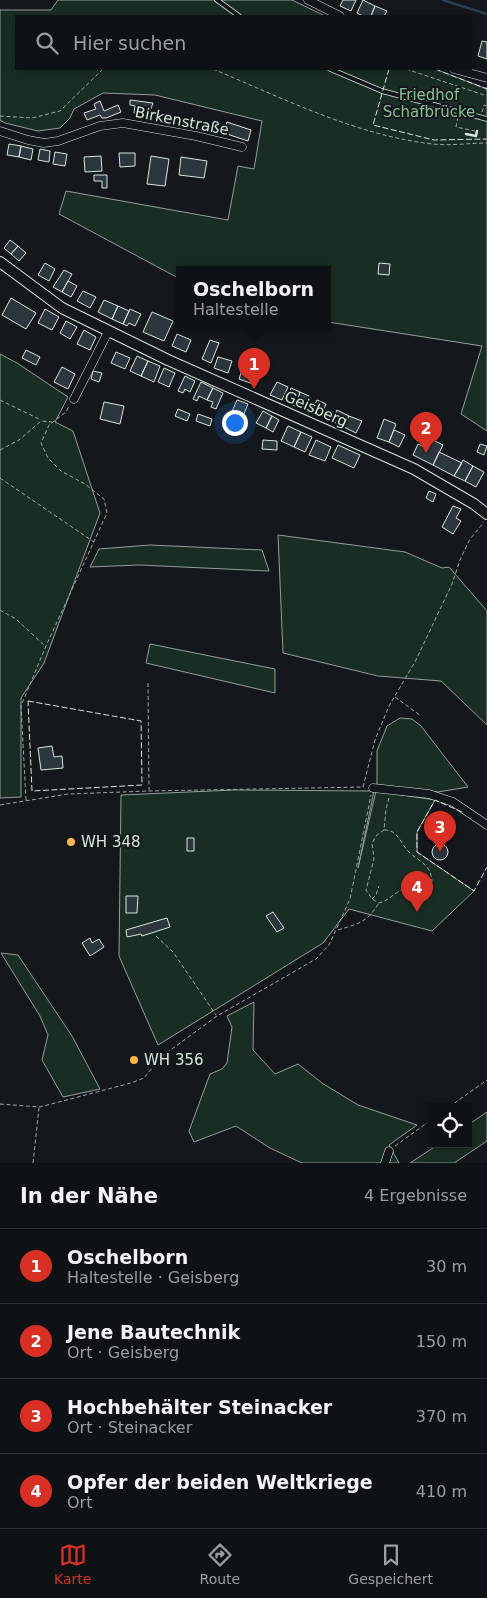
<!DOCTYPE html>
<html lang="de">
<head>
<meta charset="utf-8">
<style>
  body { margin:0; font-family:"DejaVu Sans",sans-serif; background:#1d2022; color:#f1f3f6 }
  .controls { position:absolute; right:15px; bottom:15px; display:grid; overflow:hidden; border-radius:0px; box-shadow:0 2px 12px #0003 }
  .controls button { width:45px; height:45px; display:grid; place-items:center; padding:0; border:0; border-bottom:1px solid #2f3234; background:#0f1215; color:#f1f3f6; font:25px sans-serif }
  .you { position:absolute; left:234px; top:422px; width:18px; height:18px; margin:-12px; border:4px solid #fff; border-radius:50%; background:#1a73e8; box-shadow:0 0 0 8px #1a73e833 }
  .badge { display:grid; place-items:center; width:32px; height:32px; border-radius:50%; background:#d93025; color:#fff; font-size:16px; font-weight:700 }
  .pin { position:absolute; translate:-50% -41px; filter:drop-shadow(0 1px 2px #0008) }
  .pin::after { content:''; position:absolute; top:26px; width:18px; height:15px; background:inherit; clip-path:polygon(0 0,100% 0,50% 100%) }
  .popup { position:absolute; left:176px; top:266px; width:155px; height:65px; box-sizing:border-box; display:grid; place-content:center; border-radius:0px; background:#0f1215; filter:drop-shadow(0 1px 4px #0005); font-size:16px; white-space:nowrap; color:#9b9ea0 }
  .popup b { font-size:19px; color:#f1f3f6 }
  .popup::after { content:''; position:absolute; left:50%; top:100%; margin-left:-10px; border:10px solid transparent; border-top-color:#0f1215 }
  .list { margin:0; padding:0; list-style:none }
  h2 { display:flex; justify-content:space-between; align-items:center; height:65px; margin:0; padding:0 20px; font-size:21px }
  h2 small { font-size:16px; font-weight:400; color:#9b9ea0 }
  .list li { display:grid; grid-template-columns:32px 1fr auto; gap:15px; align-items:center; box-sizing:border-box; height:75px; padding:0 20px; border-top:1px solid #2f3234 }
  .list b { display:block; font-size:19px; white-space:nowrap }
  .list p { margin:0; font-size:16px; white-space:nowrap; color:#9b9ea0 }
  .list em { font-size:16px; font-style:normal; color:#9b9ea0 }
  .icon { flex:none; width:28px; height:28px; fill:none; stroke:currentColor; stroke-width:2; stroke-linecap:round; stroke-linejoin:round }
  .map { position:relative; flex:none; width:487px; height:1163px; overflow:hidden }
  .search { position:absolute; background:#0f1215; box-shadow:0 2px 12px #0003; left:15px; right:15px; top:15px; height:55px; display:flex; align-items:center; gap:12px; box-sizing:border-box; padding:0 18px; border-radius:0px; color:#9b9ea0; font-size:19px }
  .sheet { height:365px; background:#0f1215 }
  nav { display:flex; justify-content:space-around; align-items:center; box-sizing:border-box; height:70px; border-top:1px solid #2f3234; background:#0f1215; font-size:14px; color:#9b9ea0 }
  nav a { display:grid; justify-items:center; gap:2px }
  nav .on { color:#d93025 }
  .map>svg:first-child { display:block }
  .green { fill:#1a2d24; stroke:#939e99 }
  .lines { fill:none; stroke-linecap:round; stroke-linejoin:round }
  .stream { stroke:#2f3f4d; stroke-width:2.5 }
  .building { fill:#2c363c; stroke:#d8e6dc }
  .service-casing { stroke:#d8e6dc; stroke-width:5.5 }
  .minor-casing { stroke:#d8e6dc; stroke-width:9 }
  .tertiary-casing { stroke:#d8e6dc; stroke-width:12 }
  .path { stroke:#9da8a2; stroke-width:1; stroke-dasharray:4 2.5; stroke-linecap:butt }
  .service { stroke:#14181c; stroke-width:4 }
  .minor { stroke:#14181c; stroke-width:8 }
  .tertiary { stroke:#14181c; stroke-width:10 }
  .fence { stroke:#d8e6dc; stroke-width:1; stroke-dasharray:6 2.5; stroke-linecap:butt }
  .wall { stroke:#d8e6dc; stroke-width:2.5 }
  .poi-dot { fill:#ffb74d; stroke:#14181c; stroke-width:2 }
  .labels { text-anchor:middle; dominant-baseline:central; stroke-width:4; stroke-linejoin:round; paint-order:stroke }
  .park-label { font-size:15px; fill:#8ac095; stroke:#14181c }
  .street-label { font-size:15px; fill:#d8e6dc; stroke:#14181c }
  .poi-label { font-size:15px; fill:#d8e6dc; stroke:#14181c; text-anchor:start }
</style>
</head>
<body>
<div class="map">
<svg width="487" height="1163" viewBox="0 0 487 1163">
  <rect width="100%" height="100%" fill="#14181c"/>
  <path class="green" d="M58 0H292L325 16H16V69H435L487 89V431L461 414 482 346 328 322V270H180V279L59 214 66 191 228 220 238 166 254 169 262 121 155 95 103 93 74 109 70 118 60 128 38 131 5 123 0 120V10H51Z
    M0 354 17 363 68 397 55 422 73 431 100 513 44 663 21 698V797L0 798Z
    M278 535 405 552 442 568 449 567 487 611V725L441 681 378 676 283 653Z
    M150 545 262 550 269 571 139 565 90 567 99 549Z
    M150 644 275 669V693L146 663Z
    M400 718 412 719 421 726 468 787 438 792 377 785V751L387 726Z
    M234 790 374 791 358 868 376 791 435 800 417 832V852L474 891 432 931 349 909 323 943 158 1045 119 956 121 795Z
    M1 953 18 955 72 1036 100 1089 63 1097 42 1060 48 1035 40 1016Z
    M254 1002 253 1050 275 1074 298 1064 322 1083 358 1105 417 1125 389 1145 399 1163H302L270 1148 236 1126 194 1142 189 1131 210 1074 222 1069 227 1063 232 1027 227 1016Z
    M487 1112V1141L454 1163H410L439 1144H468V1125Z"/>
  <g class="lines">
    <path class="stream" d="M443 0 487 14"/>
  </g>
  <path class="building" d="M343 0H356L351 11 340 6Z
    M363 0 375 6 371 16H363L357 13Z
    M375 6 387 11 384 16H371Z
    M482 41 487 42V59L478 56Z
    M130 100 153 103 149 114 134 113 135 106 130 105Z
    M100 101 104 111 118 105 121 112 106 118H102L100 115 87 120 84 113 96 109 94 104Z
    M227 122 251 130 248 141 224 133Z
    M9 144 21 146 19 157 7 155Z
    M21 146 33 149 31 160 19 157Z
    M40 149 50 151 49 162 38 160Z
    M55 152 67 154 65 166 53 164Z
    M119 153H135V166L120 167Z
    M101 156 102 171 85 172 84 157Z
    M151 156 169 159 165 186 147 184Z
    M181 157 207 161 204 178 179 175Z
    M94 175H107V188H102V181H94Z
    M10 240 18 246 11 254 4 248Z
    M18 246 26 253 19 261 11 254Z
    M45 263 55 269 49 281 38 275Z
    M379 263 390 264 389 275 378 274Z
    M64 270 72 274 62 292 53 287Z
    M68 281 77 286 71 297 62 292Z
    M83 291 96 297 90 308 77 301Z
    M11 298 36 313 26 329 2 315Z
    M104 300 118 306 112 319 98 312Z
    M118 306 129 311 123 324 112 319Z
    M45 309 59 317 52 330 38 323Z
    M130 309 141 314 135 326 129 323 127 326 123 324Z
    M152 312 173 321 164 341 143 332Z
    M66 321 77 327 70 339 60 333Z
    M84 330 96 337 90 350 77 344Z
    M177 334 191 340 186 352 172 346Z
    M210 340 219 343 211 363 202 359Z
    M26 350 40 357 36 365 22 358Z
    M116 352 130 358 125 369 111 363Z
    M137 356 148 361 141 376 130 371Z
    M218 357 232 361 228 373 214 368Z
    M148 361 160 366 154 382 141 376Z
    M62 367 75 374 68 389 54 382Z
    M243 367 257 373 253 384 239 379Z
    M164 368 175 373 169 387 158 382Z
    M93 371 102 373 99 382 91 379Z
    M185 376 195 381 190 392 185 389 183 393 178 391Z
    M201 382 213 388 207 400 199 396 197 401 193 399Z
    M277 382 288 387 282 400 270 395Z
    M213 388 223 393 216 409 211 407 213 402 207 400Z
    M291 388 300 392 295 406 286 402Z
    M300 392 309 396 303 409 295 406Z
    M237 400 248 404 243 416 238 414 236 418 230 416Z
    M317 400 326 404 321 416 311 412Z
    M104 402 124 406 120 424 100 419Z
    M178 409 190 414 187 421 175 416Z
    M337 410 349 416 344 427 332 421Z
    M263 411 272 416 266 428 256 423Z
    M198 414 212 419 210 426 196 421Z
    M272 416 279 420 273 432 266 428Z
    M349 416 362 421 356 433 344 427Z
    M384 419 396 424 389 442 377 438Z
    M416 424 426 428 423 434 413 430Z
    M288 426 301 432 294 447 281 441Z
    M394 430 405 435 399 447 389 442Z
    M301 432 312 437 305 452 294 447Z
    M431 439 443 445 433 465 413 455 418 444 427 448Z
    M263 440 277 441V450L262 449Z
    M316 440 331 447 325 461 309 455Z
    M480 444 487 446 484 455 477 452Z
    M338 445 360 455 354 468 332 458Z
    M439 452 462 463 454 476 433 465Z
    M463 460 473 466 465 481 454 476Z
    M473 466 484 472 476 487 465 481Z
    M429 491 436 494 433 502 426 498Z
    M453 506 461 509 456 518 461 521 453 534 442 527Z
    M52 746 54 757 62 756 63 768 41 770 38 748Z
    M187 838H194V851H187Z
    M432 852a8 8 0 1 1 16 0a8 8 0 1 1-16 0Z
    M126 896H138L137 913H126Z
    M273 912 284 928 277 932 266 916Z
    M167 918 170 927 142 936 141 934 127 937 126 930Z
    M90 938 92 943 99 939 104 947 90 956 82 943Z"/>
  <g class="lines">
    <g class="service-casing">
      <path id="service" d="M217 0 239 16
        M330 69 382 91 487 119"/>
    </g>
    <g class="minor-casing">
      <path id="minor" d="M308 0 340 16
        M454 69 487 78
        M0 131 28 140 44 143 58 141 100 126 123 123 196 136 242 147
        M74 399 108 332
        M373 788 429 794 453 802 487 825
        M385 1163 389 1151"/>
    </g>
    <g class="tertiary-casing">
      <path id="tertiary" d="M0 262 62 308 168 360 414 469 474 504 487 514"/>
    </g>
    <path class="path" d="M213 69C282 98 358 136 433 144 451 146 469 143 487 143
      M406 69 487 96
      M486 87 487 91
      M482 112 484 105 487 106
      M0 116 32 118 60 111 103 69
      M458 117 456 127 475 131
      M0 400 41 420
      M0 450 19 440 41 421 52 422
      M0 478 94 542
      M0 610 16 619 45 646
      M148 683 149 790
      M395 697 421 716
      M363 787 375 740 389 706 416 660 452 584 460 560 470 539 484 522
      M26 800 21 706 46 646 107 513 104 499 85 484 61 471 48 458 41 443 49 425 66 412 69 406
      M0 805 68 794 149 791 364 787
      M384 830C399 830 400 844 410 853 420 862 431 865 432 881 426 894 414 887 403 890 394 892 389 901 379 903L372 899 366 890 374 859 372 843 377 835 384 830 386 809 389 798
      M372 899 376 895 379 886
      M338 930C360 923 366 923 379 903
      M156 936 173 952 216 1015
      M0 1104 40 1107 131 1083 144 1078 161 1057 217 1016 316 959 329 945 350 899 371 795
      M449 1107 487 1080
      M395 1146 431 1120
      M33 1163 39 1108"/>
    <use href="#service" class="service"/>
    <use href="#minor" class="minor"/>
    <use href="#tertiary" class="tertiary"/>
    <path class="fence" d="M389 69 373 125 434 140 487 139
      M435 69 487 89
      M28 701 141 721 142 785 32 791Z
      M462 812 435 800 417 832V852L474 891 487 867"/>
    <path class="wall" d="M466 134 476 136 477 131"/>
  </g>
  <g class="poi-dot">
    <circle cx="71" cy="842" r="5"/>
    <circle cx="134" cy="1060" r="5"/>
  </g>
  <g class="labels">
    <g class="park-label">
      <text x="429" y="95">Friedhof<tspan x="429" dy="17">Schafbrücke</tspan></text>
    </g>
    <g class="street-label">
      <text transform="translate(182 121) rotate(11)">Birkenstraße</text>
      <text transform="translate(316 409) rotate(24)">Geisberg</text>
    </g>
    <g class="poi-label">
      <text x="81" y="842">WH 348</text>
      <text x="144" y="1060">WH 356</text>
    </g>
  </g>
</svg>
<div class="controls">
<button><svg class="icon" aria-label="locate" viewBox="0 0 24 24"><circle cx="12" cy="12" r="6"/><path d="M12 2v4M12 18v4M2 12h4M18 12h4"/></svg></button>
</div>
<div class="you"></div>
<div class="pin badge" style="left:254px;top:389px">1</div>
<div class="popup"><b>Oschelborn</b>Haltestelle</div>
<div class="pin badge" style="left:426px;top:453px">2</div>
<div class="pin badge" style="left:440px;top:852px">3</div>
<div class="pin badge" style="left:417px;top:912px">4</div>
<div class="search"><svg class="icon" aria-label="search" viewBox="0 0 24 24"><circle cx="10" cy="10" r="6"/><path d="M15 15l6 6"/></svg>Hier suchen</div>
</div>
<section class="sheet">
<h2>In der Nähe<small>4 Ergebnisse</small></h2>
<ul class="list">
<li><span class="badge">1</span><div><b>Oschelborn</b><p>Haltestelle · Geisberg</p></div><em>30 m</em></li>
<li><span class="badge">2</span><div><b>Jene Bautechnik</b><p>Ort · Geisberg</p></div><em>150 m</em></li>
<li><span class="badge">3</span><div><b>Hochbehälter Steinacker</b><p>Ort · Steinacker</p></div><em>370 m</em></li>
<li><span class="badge">4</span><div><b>Opfer der beiden Weltkriege</b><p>Ort</p></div><em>410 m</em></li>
</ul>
</section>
<nav>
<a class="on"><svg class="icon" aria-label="map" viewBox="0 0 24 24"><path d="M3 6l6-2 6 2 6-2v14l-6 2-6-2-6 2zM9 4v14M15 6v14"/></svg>Karte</a>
<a><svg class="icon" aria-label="directions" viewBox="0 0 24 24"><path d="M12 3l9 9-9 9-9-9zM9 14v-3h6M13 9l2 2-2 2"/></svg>Route</a>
<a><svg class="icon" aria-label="saved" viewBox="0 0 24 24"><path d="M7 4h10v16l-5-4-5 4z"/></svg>Gespeichert</a>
</nav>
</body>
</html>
